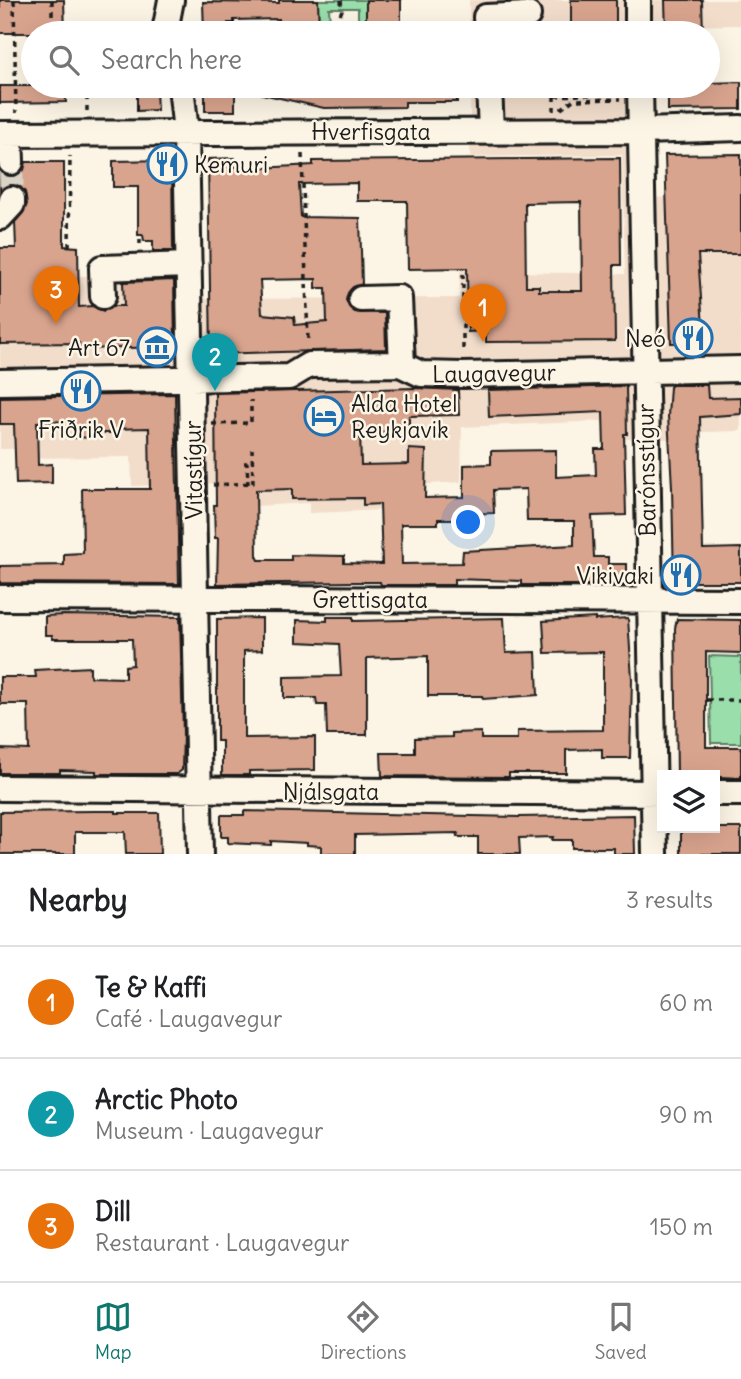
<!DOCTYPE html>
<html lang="en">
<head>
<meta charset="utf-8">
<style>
  body { margin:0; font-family:Delius,sans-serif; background:#f2f2f2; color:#202124 }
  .controls { position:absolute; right:21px; bottom:21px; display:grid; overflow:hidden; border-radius:0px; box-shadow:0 7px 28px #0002 }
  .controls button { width:63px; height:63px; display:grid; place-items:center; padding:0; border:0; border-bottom:2px solid #e0e0e0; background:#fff; color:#202124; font:35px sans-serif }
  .you { position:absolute; left:469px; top:523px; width:24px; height:24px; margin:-18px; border:5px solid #fff; border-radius:50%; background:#1a73e8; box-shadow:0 0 0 10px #1a73e833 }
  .badge { display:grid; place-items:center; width:46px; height:46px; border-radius:50%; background:#0f766e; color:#fff; font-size:23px; font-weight:700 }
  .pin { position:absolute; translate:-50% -58px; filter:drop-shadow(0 2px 4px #0008) }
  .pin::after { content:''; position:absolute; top:37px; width:24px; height:21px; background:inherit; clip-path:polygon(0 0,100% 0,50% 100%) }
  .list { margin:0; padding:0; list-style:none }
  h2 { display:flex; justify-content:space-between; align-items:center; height:91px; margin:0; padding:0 28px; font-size:30px }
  h2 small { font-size:23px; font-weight:400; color:#757577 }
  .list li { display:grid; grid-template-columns:46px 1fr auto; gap:21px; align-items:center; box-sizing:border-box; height:112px; padding:0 28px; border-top:2px solid #e0e0e0 }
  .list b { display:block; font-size:26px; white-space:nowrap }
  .list p { margin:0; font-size:23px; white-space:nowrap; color:#757577 }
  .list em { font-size:23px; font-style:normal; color:#757577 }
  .icon { flex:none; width:38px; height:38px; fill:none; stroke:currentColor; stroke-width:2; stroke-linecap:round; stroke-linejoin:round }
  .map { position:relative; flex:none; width:741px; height:854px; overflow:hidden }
  .search { position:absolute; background:#fff; box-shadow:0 7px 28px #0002; left:21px; right:21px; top:21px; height:77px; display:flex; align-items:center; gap:18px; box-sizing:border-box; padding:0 24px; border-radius:38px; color:#757577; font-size:26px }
  .sheet { height:427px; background:#fff }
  nav { display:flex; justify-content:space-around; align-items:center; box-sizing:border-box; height:98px; border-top:2px solid #e0e0e0; background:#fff; font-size:19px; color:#757577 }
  nav a { display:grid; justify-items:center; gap:4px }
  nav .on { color:#0f766e }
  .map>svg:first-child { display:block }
  .built { fill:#f2ddcb }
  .green { fill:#99deab; stroke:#5a7d64; stroke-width:2 }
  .building { fill:#d9a48e; stroke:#1c1c1c; stroke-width:2; fill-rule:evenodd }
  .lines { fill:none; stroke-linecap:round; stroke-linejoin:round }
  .minor-tunnel { stroke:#dad4c7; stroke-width:24; stroke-dasharray:24 12; stroke-linecap:butt }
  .minor-casing { stroke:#1c1c1c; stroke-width:30 }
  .path { stroke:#1c1c1c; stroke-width:3.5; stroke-dasharray:5 5; stroke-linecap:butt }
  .minor { stroke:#fcf5e5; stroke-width:24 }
  .labels { text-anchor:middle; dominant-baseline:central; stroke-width:5; stroke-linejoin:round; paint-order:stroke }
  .street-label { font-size:23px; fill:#1c1c1c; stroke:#fcf5e5 }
  .poi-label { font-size:23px; fill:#1c1c1c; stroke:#fcf5e5; text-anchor:end }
</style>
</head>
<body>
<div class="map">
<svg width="741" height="854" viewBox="0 0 741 854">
  <rect width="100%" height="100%" fill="#fcf5e5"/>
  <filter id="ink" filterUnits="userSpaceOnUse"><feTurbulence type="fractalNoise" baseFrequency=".0143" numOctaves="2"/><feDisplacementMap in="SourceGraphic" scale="14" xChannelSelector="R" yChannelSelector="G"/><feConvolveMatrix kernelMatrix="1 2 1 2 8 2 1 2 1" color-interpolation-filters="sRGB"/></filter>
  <g filter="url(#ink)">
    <path class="built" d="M469 0H741V25L632 27V33H469Z
      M470 86H632V122H626L630 197 684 198 741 252V431L671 433V439H604L603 421 462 427 461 482 413 485V509L309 513V503L257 506 255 482 132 486 131 457 15 458V449H0V248L78 247 79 276 174 273 175 299 459 298 460 271 625 274 622 155 470 157Z"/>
    <path class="green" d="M318 0H366V20H358V8H329L330 24H361V33H319Z
      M709 656 741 657V743H711Z"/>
    <path class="building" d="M0 0H64L65 33H0Z
      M279 0H318L319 33H279V19L234 20V23H228V33H204L203 2 279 3Z
      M366 0H401V33H371V20H366Z
      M571 0H616V33H571Z
      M665 0H702L703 33H666Z
      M741 82V109L668 110V86H708V83Z
      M0 86H65L66 102 0 103Z
      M205 86H229V92H235V111H205Z
      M263 86H457V102H405V107L324 108 262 94Z
      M156 91 157 110 137 111V92Z
      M741 154V254H698L704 342 671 343 665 155Z
      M235 158V167H241V169L313 165V161L620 158 621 265H614L615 341 486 342V331L468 332 467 268 408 269 407 201H357V183L299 184 301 217 360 218 362 284 353 287 348 293 346 300 349 307 355 312 385 313 386 349 211 354 208 159ZM581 202 582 291H539V286H526L525 203ZM316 279V288H326L327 322 295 325 294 317 262 314 260 280Z
      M172 160 173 251H153V241H144L143 235H138V187H113V161Z
      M26 162H64V246L78 247 79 307 93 306 103 311 113 306H124L123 282 174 280 175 347 79 349V343L0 344V248H16L15 222 23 213 27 204 25 192 19 186 11 184 0 191V172L11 177 18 175 24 170Z
      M672 385H707L708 398 741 397V414L700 417 703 549 741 548V582H674L672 487 668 416 670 387Z
      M626 386 627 434H624L626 515 592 516 594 557H608V564H627V585H522V581L454 579V585H381L380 582H353L217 584 218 538H215L214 505H216L215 393 415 388 458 390 459 415 409 416V431L360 432 361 465 409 464V449L426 450 425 498 464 497V465L491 464V451L556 450V477L596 475 595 449H604L603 412 489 417 488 390ZM292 489V499L363 498V505L380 504 382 564 344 563V556L291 555V560H259L257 556 256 490ZM526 489 527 521H574V545L463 551 462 563 402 564 401 524H438V519H454L455 514 494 513 493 490Z
      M175 394 179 584 0 583V566L64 565V554L83 553 82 489H150L149 428 111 429V433H97V437L74 438 73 421 37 422 38 465 52 464V483L16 484 14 424H0V397Z
      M64 615 180 617 183 734 182 770 177 774H96V771L60 770V773H0V749L29 750 28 704H0V677H36L35 670 90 667V677L125 678V666L133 665 132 639H52V635H45V616Z
      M327 617H353V621L504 618 506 653 536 652 538 695 483 699 482 696H428V656L367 658V735H327L326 705H317L316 698H284V677L341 676 339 644 297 642V620L327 621Z
      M262 618V650L244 651V738L315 737V770L249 771V775H222V741H217V619Z
      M595 618V620L628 618 632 679 630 758H602V749L566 750V773H509V777L382 776 381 753H415V738L452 737V733L481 732V739H517V731L603 730V652L545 653 543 621Z
      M677 619 741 620V653L706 652V747H741V778L677 775 675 628Z
      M94 811H116V813H159L160 854H126L125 832H75V854H0V812Z
      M244 811 519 817 634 815 635 854H614V848H572V840H552L553 837 519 838 520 854H478V837H457L458 833 355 835V854H321V846L307 845V843L271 841V845L228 843V837H221V815H244Z
      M681 828H741V854H681Z"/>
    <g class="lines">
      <path class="minor-tunnel" d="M11 162 12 199"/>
      <g class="minor-casing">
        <path id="minor" d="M638 0V33
          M168 33 166 26 171 0
          M487 33 486 17 528 15
          M181 86 186 132 200 854
          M489 86 491 131
          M640 86 655 854
          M0 134 641 131 741 128
          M10 134 11 162
          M0 217 12 204V199
          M103 296 102 268 189 265
          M361 299 399 298 402 365
          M0 382 289 377 309 365 400 364 421 374 463 375 741 369
          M0 598 741 601
          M0 788 662 793
          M715 793H741"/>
      </g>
      <path class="path" d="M14 0 16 113
        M52 0V24
        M360 22V33
        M86 33 147 32
        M333 33 342 10 341 0
        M87 86V111
        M510 93 554 91V96L608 94
        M554 96V111
        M561 109 573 100 620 99
        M302 154 308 342
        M140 244V238H143
        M69 247 70 156
        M463 274V352
        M212 424 251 423V400
        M244 463H247L248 484
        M213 485 253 483 252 449
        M707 700H741"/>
      <use href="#minor" class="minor"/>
    </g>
  </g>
  <defs>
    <g id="restaurant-ring" transform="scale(2.0125)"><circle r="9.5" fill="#fcf5e5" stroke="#1f6fb2" stroke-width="1.5"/><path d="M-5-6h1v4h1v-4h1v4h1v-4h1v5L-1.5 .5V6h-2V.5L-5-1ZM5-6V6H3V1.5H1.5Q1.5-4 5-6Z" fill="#1f6fb2"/></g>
    <g id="museum-ring" transform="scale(2.0125)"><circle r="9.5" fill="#fcf5e5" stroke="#1f6fb2" stroke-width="1.5"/><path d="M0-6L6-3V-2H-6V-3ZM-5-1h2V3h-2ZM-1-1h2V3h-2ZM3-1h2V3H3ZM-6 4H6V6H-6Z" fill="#1f6fb2"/></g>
    <g id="hotel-ring" transform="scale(2.0125)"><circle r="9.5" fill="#fcf5e5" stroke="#1f6fb2" stroke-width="1.5"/><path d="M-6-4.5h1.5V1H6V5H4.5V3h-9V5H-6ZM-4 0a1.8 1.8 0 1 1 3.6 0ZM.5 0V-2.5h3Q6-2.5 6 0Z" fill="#1f6fb2"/></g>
  </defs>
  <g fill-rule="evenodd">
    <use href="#restaurant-ring" x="167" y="164"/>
    <use href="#restaurant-ring" x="693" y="338"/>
    <use href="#museum-ring" x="157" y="347"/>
    <use href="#restaurant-ring" x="81" y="391"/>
    <use href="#hotel-ring" x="324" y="416"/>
    <use href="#restaurant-ring" x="681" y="575"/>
  </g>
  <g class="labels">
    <g class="street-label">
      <text x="371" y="131">Hverfisgata</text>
      <text transform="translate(494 373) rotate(-1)">Laugavegur</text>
      <text transform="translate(193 470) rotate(-91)">Vitastígur</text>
      <text transform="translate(646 470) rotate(-91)">Barónsstígur</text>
      <text x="370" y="599">Grettisgata</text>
      <text x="331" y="791">Njálsgata</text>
    </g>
    <g class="poi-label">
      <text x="194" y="164" text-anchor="start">Kemuri</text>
      <text x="666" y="338">Neó</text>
      <text x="130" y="347">Art 67</text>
      <text x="351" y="403" text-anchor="start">Alda Hotel<tspan x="351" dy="26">Reykjavik</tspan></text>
      <text x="81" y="429" text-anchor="middle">Friðrik V</text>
      <text x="654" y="575">Vikivaki</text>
    </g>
  </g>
</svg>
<div class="controls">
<button><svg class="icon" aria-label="layers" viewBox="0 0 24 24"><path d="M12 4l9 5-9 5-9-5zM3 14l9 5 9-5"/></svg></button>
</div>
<div class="you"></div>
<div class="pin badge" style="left:483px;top:342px;background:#e8710a">1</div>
<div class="pin badge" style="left:215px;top:391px;background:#0f9aa8">2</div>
<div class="pin badge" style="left:56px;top:324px;background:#e8710a">3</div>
<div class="search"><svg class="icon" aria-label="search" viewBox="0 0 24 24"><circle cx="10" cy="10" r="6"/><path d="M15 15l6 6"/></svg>Search here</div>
</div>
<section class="sheet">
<h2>Nearby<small>3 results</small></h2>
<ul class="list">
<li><span class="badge" style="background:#e8710a">1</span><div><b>Te &amp; Kaffi</b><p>Café · Laugavegur</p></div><em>60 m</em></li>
<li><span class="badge" style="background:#0f9aa8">2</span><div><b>Arctic Photo</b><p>Museum · Laugavegur</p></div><em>90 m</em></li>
<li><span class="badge" style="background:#e8710a">3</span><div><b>Dill</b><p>Restaurant · Laugavegur</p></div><em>150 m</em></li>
</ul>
</section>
<nav>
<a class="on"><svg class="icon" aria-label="map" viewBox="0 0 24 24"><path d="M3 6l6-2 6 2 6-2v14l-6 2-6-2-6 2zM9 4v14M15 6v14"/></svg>Map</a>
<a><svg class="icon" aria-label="directions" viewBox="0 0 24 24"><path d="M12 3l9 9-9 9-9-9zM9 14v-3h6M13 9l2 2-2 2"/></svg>Directions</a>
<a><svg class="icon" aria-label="saved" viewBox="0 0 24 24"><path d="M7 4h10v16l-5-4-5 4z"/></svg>Saved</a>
</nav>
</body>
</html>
